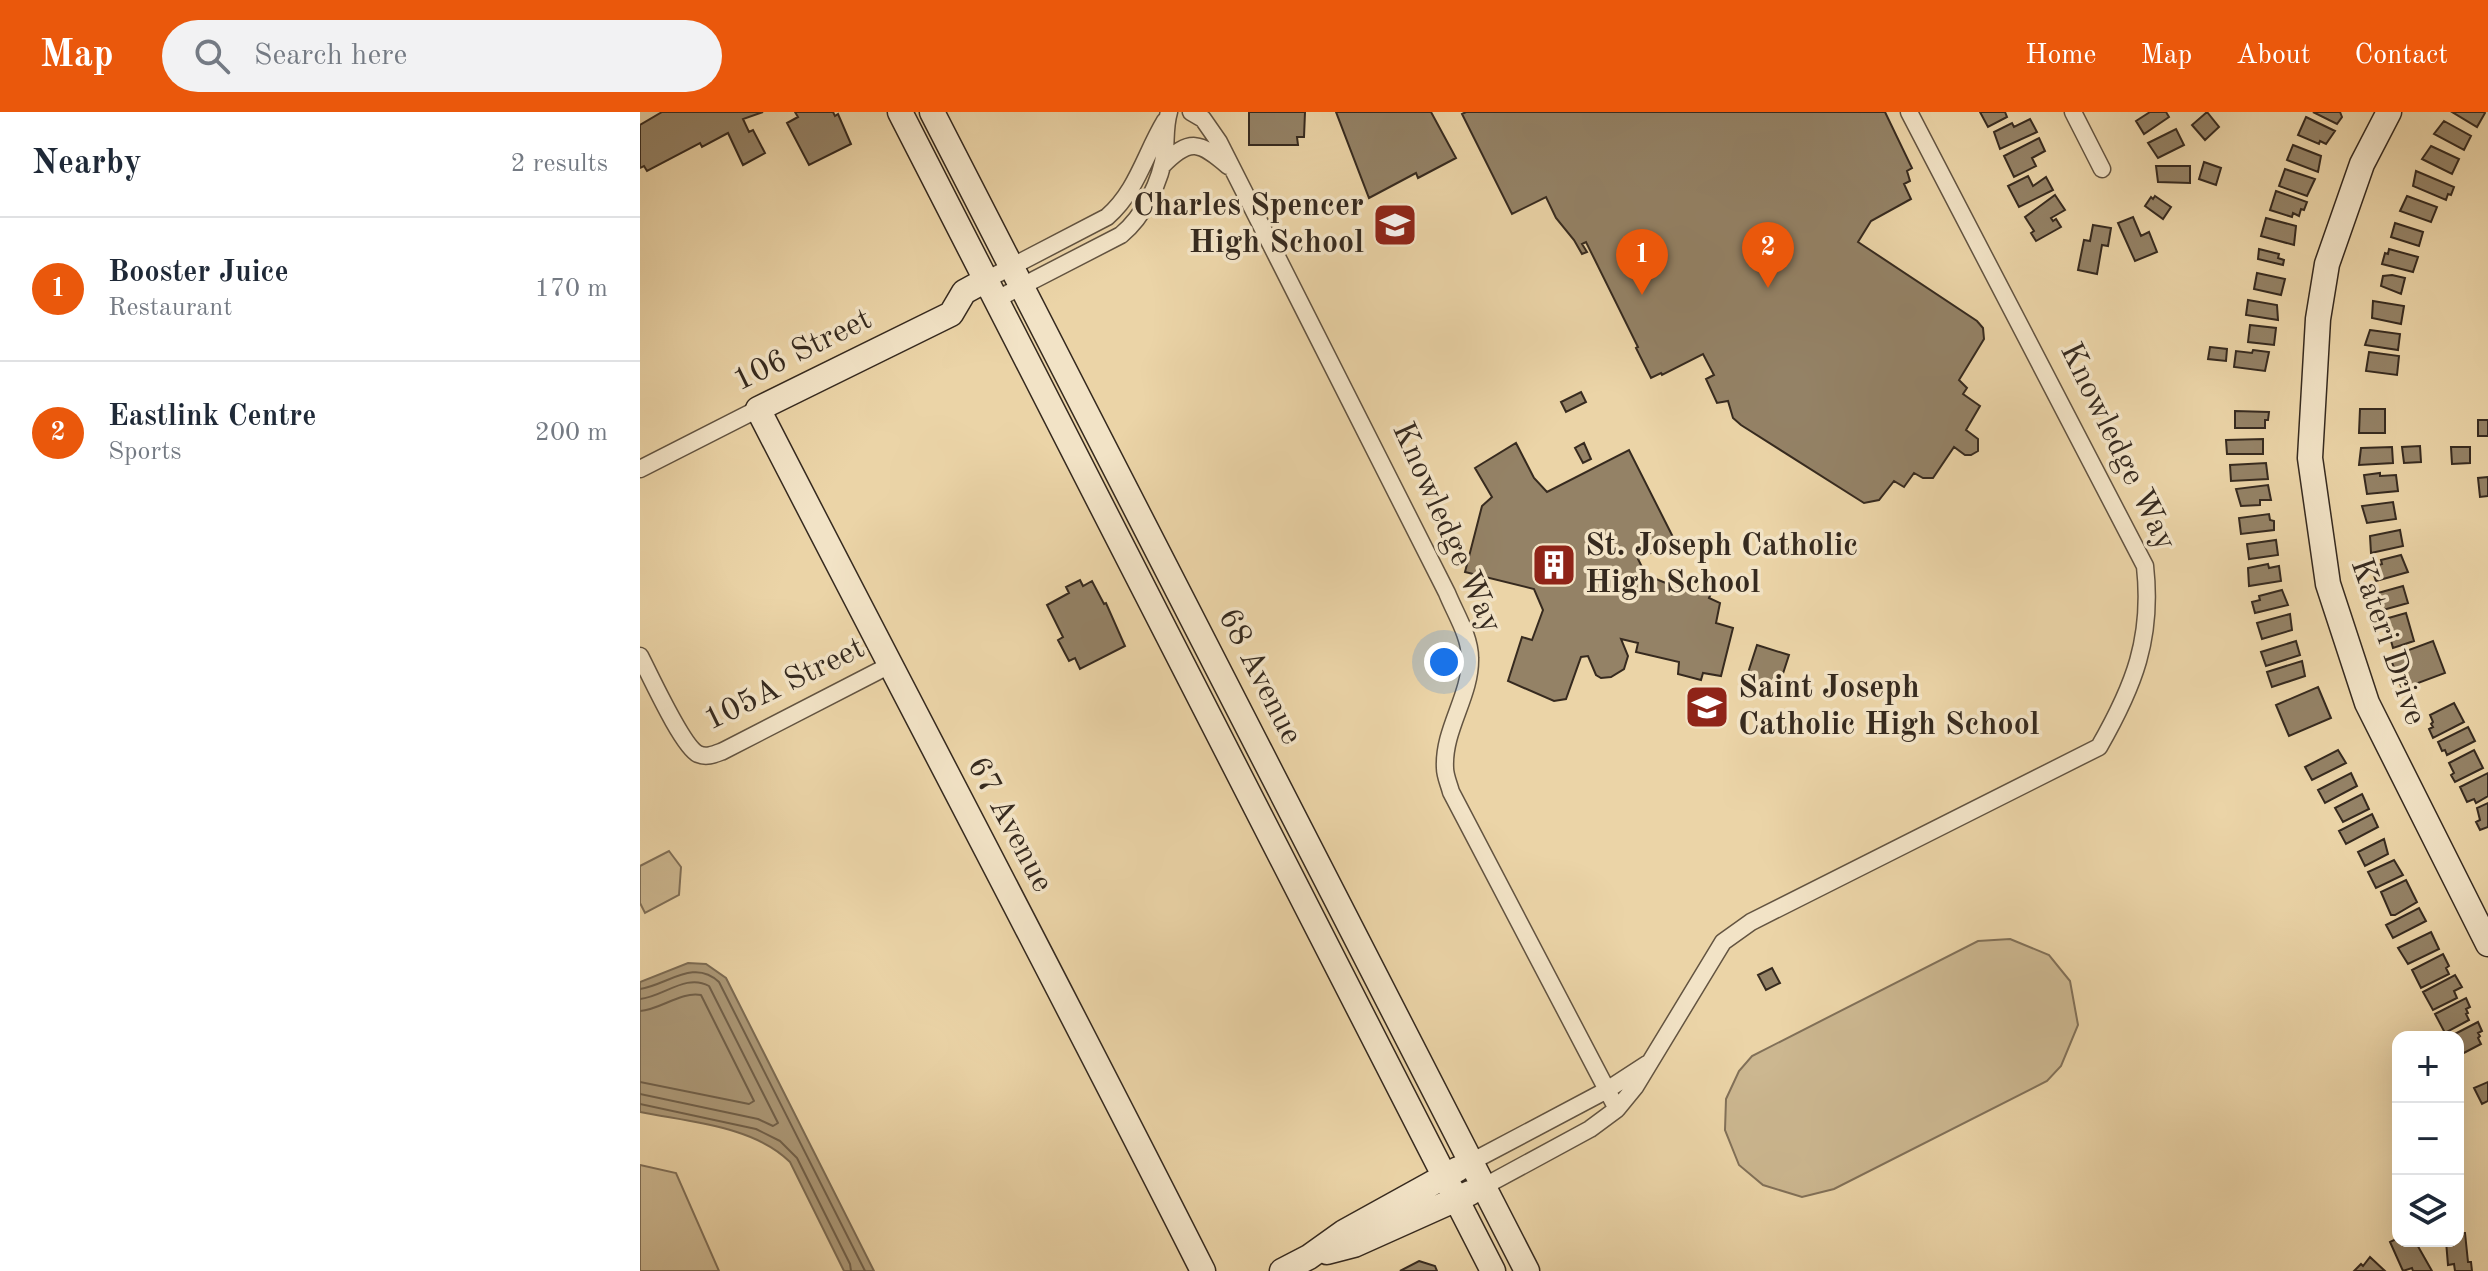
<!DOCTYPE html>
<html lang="en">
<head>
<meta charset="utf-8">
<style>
  body { margin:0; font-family:"Old Standard TT",serif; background:#f2f2f3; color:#1f2937 }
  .controls { position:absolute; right:24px; bottom:24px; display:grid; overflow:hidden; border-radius:16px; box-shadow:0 8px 32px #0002 }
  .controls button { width:72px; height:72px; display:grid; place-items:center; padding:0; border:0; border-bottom:2px solid #e0e1e3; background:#fff; color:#1f2937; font:40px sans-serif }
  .you { position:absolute; left:804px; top:550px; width:28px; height:28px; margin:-20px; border:6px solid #fff; border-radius:50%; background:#1a73e8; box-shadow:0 0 0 12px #1a73e833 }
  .badge { display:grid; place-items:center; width:52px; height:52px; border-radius:50%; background:#ea580c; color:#fff; font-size:26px; font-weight:700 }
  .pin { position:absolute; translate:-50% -66px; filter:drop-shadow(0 2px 4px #0008) }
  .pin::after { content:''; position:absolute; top:42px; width:28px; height:24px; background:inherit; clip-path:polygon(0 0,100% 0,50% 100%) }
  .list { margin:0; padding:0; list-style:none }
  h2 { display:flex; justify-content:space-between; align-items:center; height:104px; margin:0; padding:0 32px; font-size:34px }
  h2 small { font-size:26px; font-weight:400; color:#747a83 }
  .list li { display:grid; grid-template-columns:52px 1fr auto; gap:24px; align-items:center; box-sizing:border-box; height:144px; padding:0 32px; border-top:2px solid #e0e1e3 }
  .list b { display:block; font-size:30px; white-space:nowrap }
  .list p { margin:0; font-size:26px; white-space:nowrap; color:#747a83 }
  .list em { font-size:26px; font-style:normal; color:#747a83 }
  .icon { flex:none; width:44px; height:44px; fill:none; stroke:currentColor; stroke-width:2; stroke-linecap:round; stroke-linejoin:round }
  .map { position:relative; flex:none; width:1848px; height:1159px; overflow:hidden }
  header { display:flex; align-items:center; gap:48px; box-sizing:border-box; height:112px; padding:0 40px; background:#ea580c; color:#fff }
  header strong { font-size:38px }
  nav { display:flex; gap:44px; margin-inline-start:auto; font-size:28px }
  .search { width:560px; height:72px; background:#f2f2f3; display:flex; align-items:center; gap:20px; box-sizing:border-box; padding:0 28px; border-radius:44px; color:#747a83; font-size:30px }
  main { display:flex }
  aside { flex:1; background:#fff }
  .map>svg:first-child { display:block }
  .green { fill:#ccb790; stroke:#817058; stroke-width:2 }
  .water { fill:#ad9a79; stroke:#7d6d55; stroke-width:2 }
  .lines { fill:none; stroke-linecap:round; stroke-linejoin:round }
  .shore { stroke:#72624c; stroke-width:2 }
  .building { fill:#948266; stroke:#362a1f; stroke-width:2 }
  .street-casing { stroke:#635441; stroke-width:19 }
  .secondary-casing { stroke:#362a1f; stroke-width:27 }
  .street { stroke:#f2e3c6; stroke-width:16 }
  .secondary { stroke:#f2e3c6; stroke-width:24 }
  .labels { text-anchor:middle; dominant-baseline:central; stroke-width:7; stroke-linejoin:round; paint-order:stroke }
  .poi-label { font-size:32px; font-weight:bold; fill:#362a1f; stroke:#f2e3c6; text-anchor:start }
  .street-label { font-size:32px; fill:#362a1f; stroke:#f2e3c6 }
</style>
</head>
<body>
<header>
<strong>Map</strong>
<div class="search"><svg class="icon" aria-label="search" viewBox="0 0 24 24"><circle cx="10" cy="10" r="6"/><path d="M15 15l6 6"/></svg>Search here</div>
<nav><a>Home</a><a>Map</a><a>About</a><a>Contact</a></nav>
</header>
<main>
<aside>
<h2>Nearby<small>2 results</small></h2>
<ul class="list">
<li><span class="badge">1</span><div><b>Booster Juice</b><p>Restaurant</p></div><em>170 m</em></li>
<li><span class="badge">2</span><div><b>Eastlink Centre</b><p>Sports</p></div><em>200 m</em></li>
</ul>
</aside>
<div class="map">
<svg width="1848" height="1159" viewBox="0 0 1848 1159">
  <rect width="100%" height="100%" fill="#ebd4a7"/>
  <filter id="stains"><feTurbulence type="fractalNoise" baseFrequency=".0025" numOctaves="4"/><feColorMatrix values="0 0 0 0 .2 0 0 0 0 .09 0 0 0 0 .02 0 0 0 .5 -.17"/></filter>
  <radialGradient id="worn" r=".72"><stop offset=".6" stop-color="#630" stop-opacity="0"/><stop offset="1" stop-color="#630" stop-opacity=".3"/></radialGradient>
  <path class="green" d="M29 739 41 755 39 783 5 801 0 791V754Z
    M1370 827 1409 843 1430 869 1438 913 1421 954 1407 969 1194 1077 1162 1085 1123 1073 1099 1053 1085 1018 1086 987 1099 959 1112 944 1338 829Z
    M0 1053 36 1061 79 1159H0Z"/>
  <path class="water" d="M48 851 66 852 86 866 234 1159H204L150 1050C114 1014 49 1010 0 1000V870Z"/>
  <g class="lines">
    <path class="shore" d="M0 877C27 873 54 846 79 870L225 1159
      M0 887C23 885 46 861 69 874L138 1011 133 1014 118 1007 0 982
      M0 899C20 898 41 879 61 883L114 989 109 992 0 970
      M0 992 116 1017 140 1029 157 1046 210 1152 211 1159"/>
  </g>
  <path class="building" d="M22 0H123L103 7 109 20 113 18 125 41 103 53 88 21 62 35 60 31 7 59 4 54 0 56V13Z
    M155 0H193L195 4 198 2 211 32 169 53 147 11 158 5Z
    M609 0H665L664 25H657L658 33H609Z
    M696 0H791L816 46 778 66 776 61 729 86Z
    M826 0H1245L1272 56 1267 59 1270 69 1264 72 1271 87 1231 109 1218 130 1337 209 1343 216 1344 227 1319 268 1327 276 1323 282 1340 294 1326 318 1338 327V339L1331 343H1325L1314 335 1293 366H1283L1274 361 1264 375 1254 369 1239 388 1224 391 1101 313 1093 306 1088 289 1077 291 1066 267 1074 263 1063 242 1022 263 1021 261 1011 266 996 236 998 235 946 130 942 132 947 140 942 142 934 128 916 106 906 85 872 102 822 2Z
    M1340 0H1365L1367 5 1348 15Z
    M1510 0H1526L1529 5 1504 22 1496 9Z
    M1567 0 1579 15 1565 28 1552 13Z
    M1673 0H1700L1702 5 1697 12Z
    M1812 0H1844L1845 1 1837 15Z
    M1666 5 1695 19 1686 32 1680 29 1679 32 1658 23Z
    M1390 7 1397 20 1360 37 1354 20 1372 11 1374 15Z
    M1804 9 1831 24 1824 38 1794 22Z
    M1536 17 1544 33 1518 46 1508 31Z
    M1399 26 1405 39 1392 46 1396 54 1374 65 1364 44Z
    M1653 33 1681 44 1678 60 1647 48Z
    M1791 34 1819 47 1812 62 1782 47Z
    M1564 50 1581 56 1576 73 1559 67Z
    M1516 54H1550V71L1518 70Z
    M1645 57 1675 67 1667 84 1639 74Z
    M1776 59 1814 75 1811 83 1808 82 1806 88 1773 74Z
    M1388 64 1393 74 1406 65 1413 78 1379 95 1368 74Z
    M1636 79 1667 90 1664 98 1661 97 1659 104 1653 101 1652 105 1630 98Z
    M1415 83 1425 98 1411 106 1413 109 1416 107 1421 115 1396 129 1391 121 1394 119 1385 105Z
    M1515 84 1531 95 1523 107 1505 94 1511 85 1513 87Z
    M1767 84 1797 95 1791 110 1760 99Z
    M1493 105 1501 124 1509 120 1517 140 1495 149 1478 111Z
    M1626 106 1656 114 1654 133 1621 124Z
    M1755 111 1783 120 1779 134 1751 125Z
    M1453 113 1471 116 1468 134 1462 133 1457 162 1438 158 1444 128 1450 129Z
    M1619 137 1639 142 1638 146 1644 148 1643 153 1618 147Z
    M1749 137 1778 145 1773 160 1742 152 1745 141 1748 142Z
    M1617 161 1645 167 1641 183 1614 177Z
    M1752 163 1765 166 1761 182 1741 174 1743 164Z
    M1608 188 1637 193 1638 208 1606 203Z
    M1733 189 1764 194 1761 212 1732 206Z
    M1610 213 1636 216 1634 233 1608 230Z
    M1730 218 1760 222 1758 238 1725 233Z
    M1570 235 1587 237 1586 249 1568 247Z
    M1613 238 1629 240 1625 259 1594 255 1596 239 1612 241Z
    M1729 240 1759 244 1757 263 1726 259Z
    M941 280 946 290 926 300 921 290Z
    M1720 297H1745V321H1719Z
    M1595 299 1629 300 1628 308H1625V316H1595Z
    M1838 308H1848V324H1838Z
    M1623 327V342H1587L1586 328Z
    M876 331 894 366 907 380 989 338 1035 429 998 447 1006 463 1043 478 1045 468 1073 477 1069 486 1080 491 1076 511 1093 516 1081 564 1063 561 1061 568 1038 562 1039 550 996 540 998 531 981 527 988 544 984 557 971 565 961 566 956 563 948 544 941 545 926 587 914 589 868 569 882 525 892 528 903 498 894 477 825 460 842 394 852 385 835 356Z
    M944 331 951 347 943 351 935 336Z
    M1780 334 1781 350 1764 351 1762 335Z
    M1752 335 1753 351 1719 353 1721 336Z
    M1811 335H1830V351L1812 352Z
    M1626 351 1628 367 1591 369 1590 353Z
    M1740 361V364L1756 363 1758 379 1727 382 1724 363Z
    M1848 365V384L1840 385 1838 366Z
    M1628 373 1631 388H1620V393L1601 394 1596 377Z
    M1753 390 1756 407 1727 411 1722 394Z
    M1629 402 1630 408 1634 409V418L1601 422 1599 406Z
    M1760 418 1763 434 1731 441 1730 424Z
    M1636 428 1638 443 1609 447 1607 432Z
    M1761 443 1768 460 1736 469 1731 455 1742 452 1741 448Z
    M1628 452 1629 456 1639 454 1641 469 1609 474 1608 456Z
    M440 468 443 474 452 469 464 492 466 491 485 534 440 557 435 546 429 549 418 528 423 525 407 493 429 481 426 475Z
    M1763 474 1768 491 1743 498 1738 481Z
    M1642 478 1648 493 1615 501 1612 490 1620 488 1619 484Z
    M1766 501 1774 529 1753 536 1745 507Z
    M1650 502 1652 518 1622 527 1617 511Z
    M1656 529 1660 543 1626 554 1621 540Z
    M1793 529 1805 561 1762 577 1750 545Z
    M1117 533 1149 543 1138 577 1106 567Z
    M1662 549 1665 564 1632 575 1627 560Z
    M1678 575 1691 606 1649 624 1636 593Z
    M1814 591 1824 610 1793 626 1789 617 1793 615 1791 612 1793 610 1790 603Z
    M1828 615 1835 629 1807 643 1805 638 1802 639 1798 630Z
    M1698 638 1706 651 1672 668 1665 655Z
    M1834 638 1843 656 1815 670 1811 663 1814 661 1809 651Z
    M1711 661 1717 674 1685 691 1678 678Z
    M1848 661V684L1836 691 1834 687 1827 690 1820 675Z
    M1722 682 1729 697 1703 710 1695 696Z
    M1848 691V715L1840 718 1836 710 1840 708 1837 696Z
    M1732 702 1738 715 1706 732 1699 719Z
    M1744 727 1748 742 1725 754 1718 740Z
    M1754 748 1763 763 1736 776 1728 760Z
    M1766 768 1777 790 1755 803H1751L1741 780Z
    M1779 796 1786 809 1753 826 1746 813Z
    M1791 820 1799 837 1768 852 1758 836Z
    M1803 842 1809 854 1806 856 1809 862 1781 876 1772 858Z
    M1132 856 1140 871 1126 878 1118 863Z
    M1815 863 1822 875 1814 879 1817 886 1793 898 1783 880Z
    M1826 886 1830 895 1826 897 1828 901 1826 902 1829 908 1805 921 1795 902Z
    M1838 910 1842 919 1838 921 1840 924 1838 926 1841 932 1818 944V925H1809Z
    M1848 970V989L1842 992 1834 976Z
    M1818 1121H1825L1828 1150H1831L1832 1159H1815L1814 1152 1808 1153 1806 1129H1818Z
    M1758 1126V1129H1775L1792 1159H1773L1772 1156 1763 1159 1750 1130Z
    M1730 1145 1745 1159H1714L1721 1152 1723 1154Z
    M779 1149 795 1154 797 1159H760Z"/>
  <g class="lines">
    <g class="street-casing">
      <path id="street" d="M551 0 563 7 579 30 807 481C815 501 830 524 830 546 831 584 803 617 805 656 805 664 809 672 811 680L977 997
        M1433 0 1462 57
        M522 54C550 25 560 30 588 54
        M346 168 467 105C497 79 505 42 525 9
        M355 188 481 123C504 104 521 69 525 39 526 26 525 13 529 0
        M0 357 118 297
        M0 544C10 563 42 634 58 642 67 646 75 642 83 639L250 553
        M831 1050 967 978 1007 952
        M843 1075 950 1017 977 997 995 975 1083 830 1111 810 1459 635C1494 574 1513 526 1505 454L1269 0"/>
    </g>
    <g class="secondary-casing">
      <path id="secondary" d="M260 0 853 1159
        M292 0 887 1159
        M1749 0 1722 52 1687 152 1678 207 1670 346 1688 472 1727 591 1848 832
        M346 168 324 180 311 202 118 297C266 585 417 870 563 1159
        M687 1140 714 1133 830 1081
        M642 1159 669 1145 704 1120 818 1057"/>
    </g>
    <use href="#street" class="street"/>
    <use href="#secondary" class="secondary"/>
  </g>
  <defs>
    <g id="school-square" transform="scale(2.3)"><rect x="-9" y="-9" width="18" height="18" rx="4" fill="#8f2418" stroke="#f2e3c6"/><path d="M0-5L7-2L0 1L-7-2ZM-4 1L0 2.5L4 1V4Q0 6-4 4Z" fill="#fff"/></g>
    <g id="building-square" transform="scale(2.3)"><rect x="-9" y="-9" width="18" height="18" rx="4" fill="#8f2418" stroke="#f2e3c6"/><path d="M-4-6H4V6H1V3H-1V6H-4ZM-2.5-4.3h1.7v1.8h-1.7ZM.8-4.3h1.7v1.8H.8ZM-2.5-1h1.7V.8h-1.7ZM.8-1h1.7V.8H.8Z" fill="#fff"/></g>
  </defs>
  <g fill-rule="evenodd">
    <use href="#school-square" x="755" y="113"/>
    <use href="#building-square" x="914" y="453"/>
    <use href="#school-square" x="1067" y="595"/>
  </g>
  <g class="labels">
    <g class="poi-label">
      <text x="724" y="95" text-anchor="end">Charles Spencer<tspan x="724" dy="37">High School</tspan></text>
      <text x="945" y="435">St. Joseph Catholic<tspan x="945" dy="37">High School</tspan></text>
      <text x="1098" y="577">Saint Joseph<tspan x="1098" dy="37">Catholic High School</tspan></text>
    </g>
    <g class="street-label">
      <text transform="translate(163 239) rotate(-26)">106 Street</text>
      <text transform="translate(1477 335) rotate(64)">Knowledge Way</text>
      <text transform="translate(806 416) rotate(66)">Knowledge Way</text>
      <text transform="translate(1747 530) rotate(71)">Kateri Drive</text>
      <text transform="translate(619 565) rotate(63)">68 Avenue</text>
      <text transform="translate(145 573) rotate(-26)">105A Street</text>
      <text transform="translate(369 713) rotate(62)">67 Avenue</text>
    </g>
  </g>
  <rect width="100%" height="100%" filter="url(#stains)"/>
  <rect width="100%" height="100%" fill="url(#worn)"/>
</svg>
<div class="controls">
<button>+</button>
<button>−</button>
<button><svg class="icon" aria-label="layers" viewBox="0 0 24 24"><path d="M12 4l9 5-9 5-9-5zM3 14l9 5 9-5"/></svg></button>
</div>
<div class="you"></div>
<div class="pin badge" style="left:1002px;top:183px">1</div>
<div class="pin badge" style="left:1128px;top:176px">2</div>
</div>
</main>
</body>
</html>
